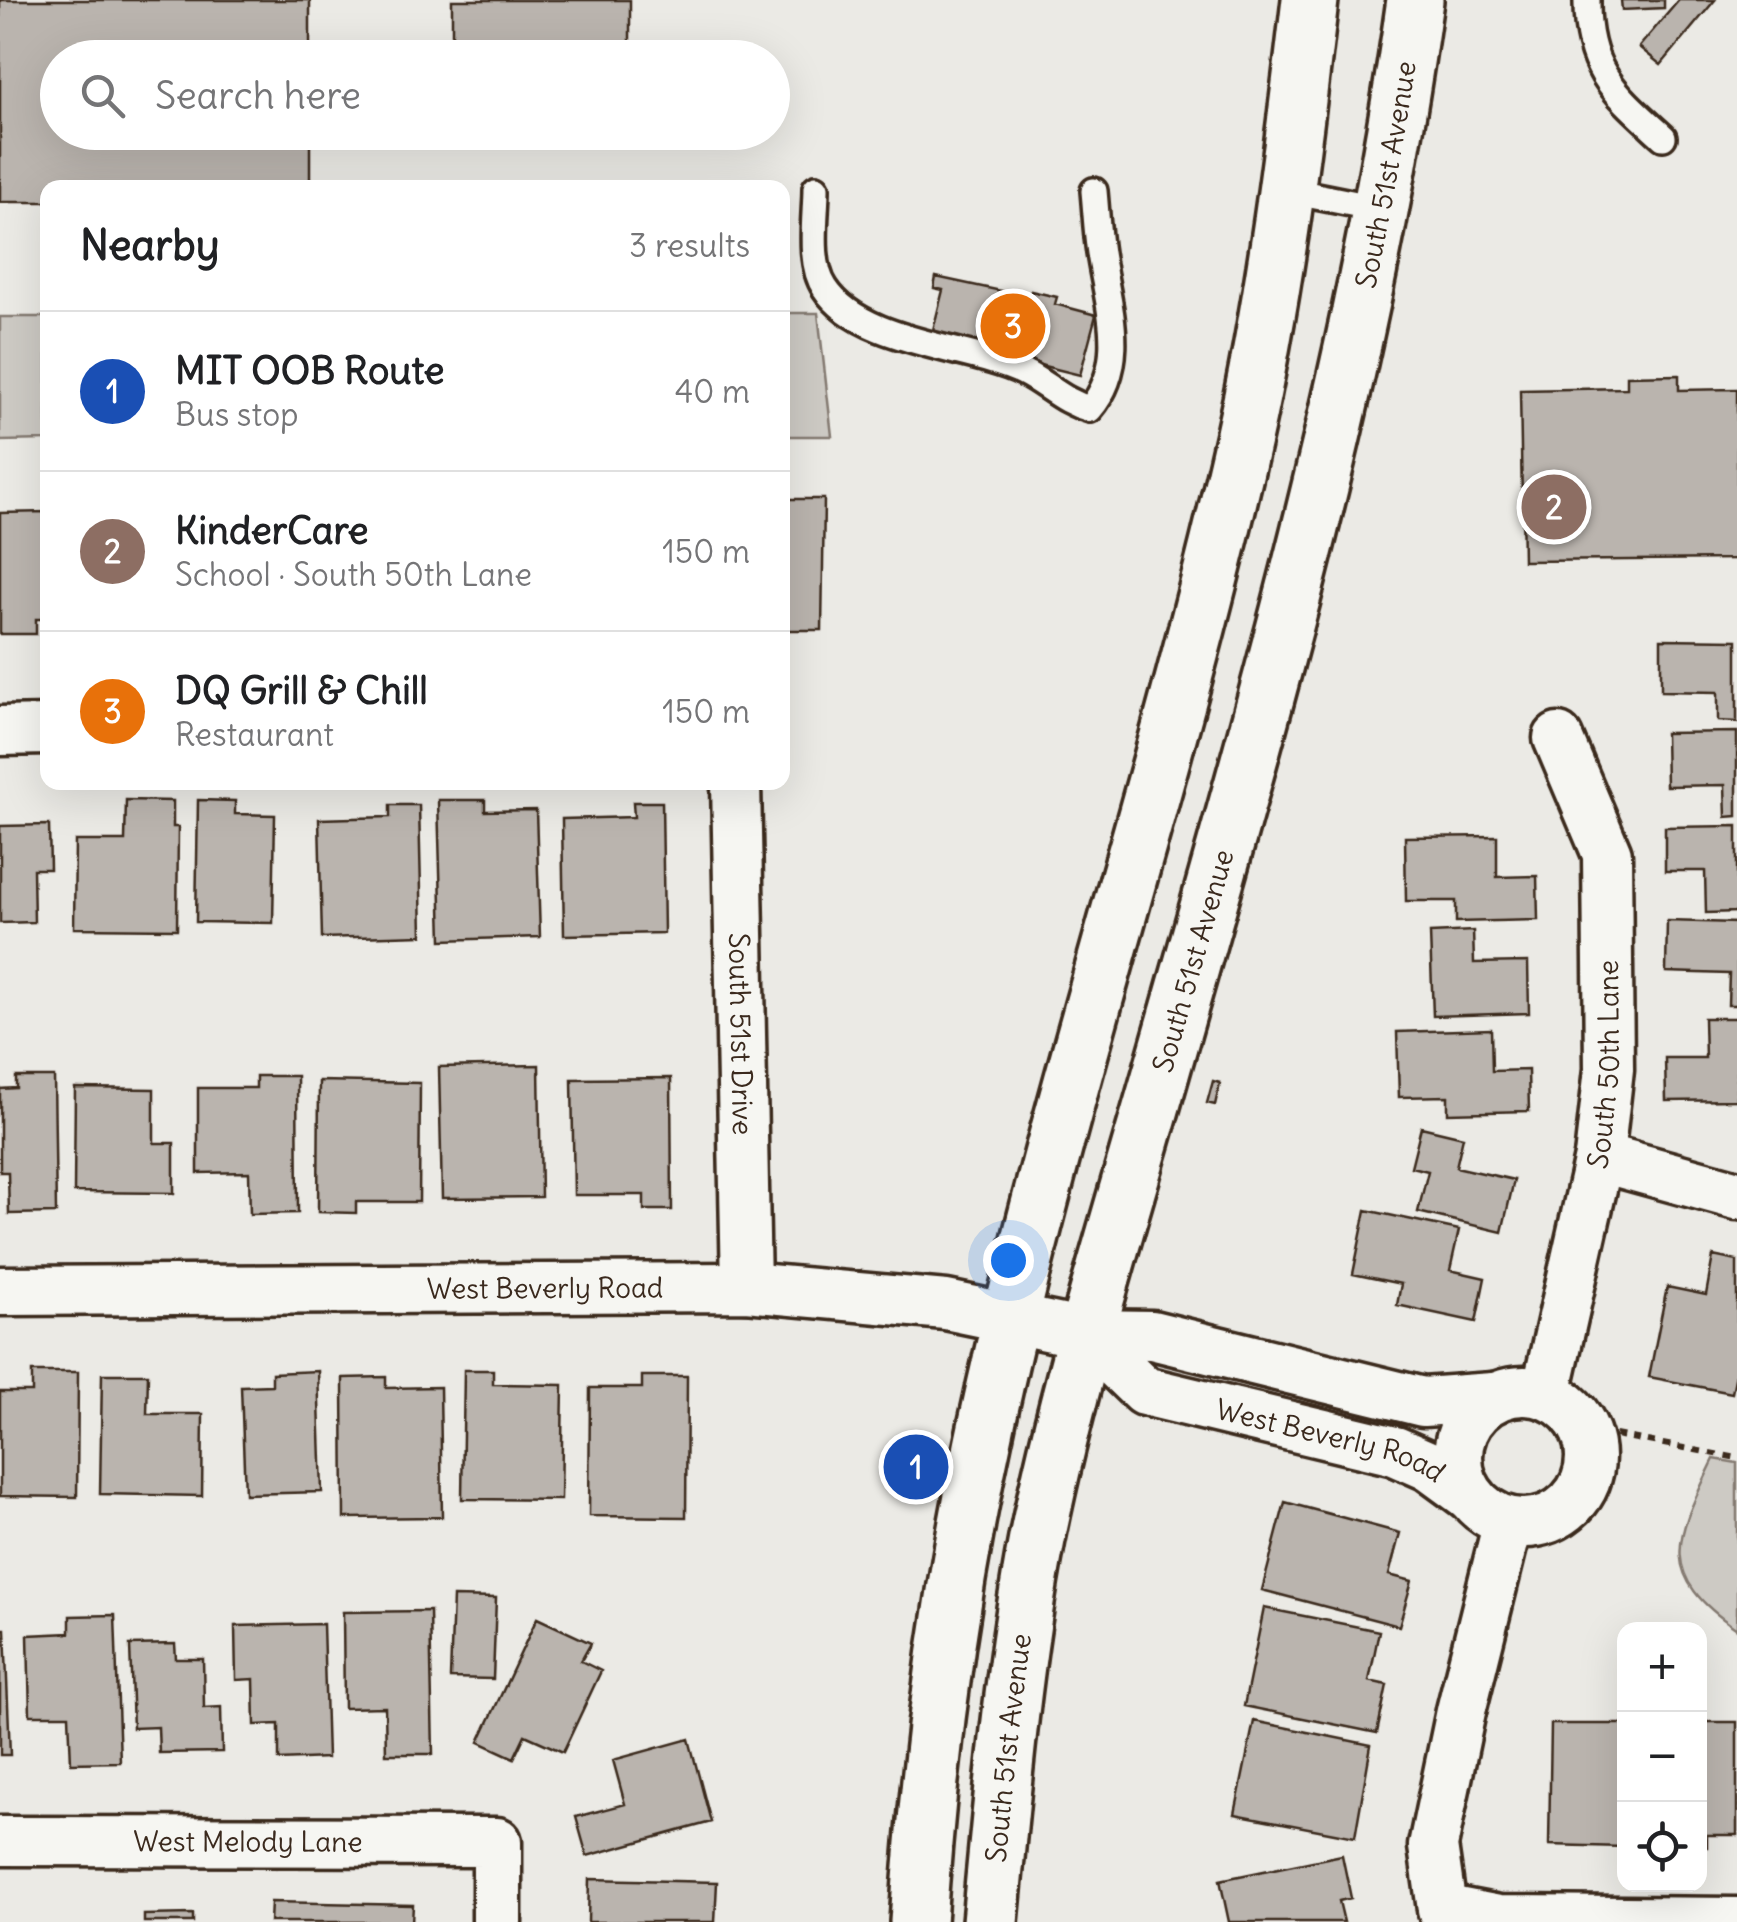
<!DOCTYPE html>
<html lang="en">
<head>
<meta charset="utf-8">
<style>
  body { margin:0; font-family:Delius,sans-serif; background:#f6f6f6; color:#202124 }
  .controls { position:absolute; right:30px; bottom:30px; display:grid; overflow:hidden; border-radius:20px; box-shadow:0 10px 40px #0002 }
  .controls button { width:90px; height:90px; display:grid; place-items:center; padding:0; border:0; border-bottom:2px solid #e0e0e0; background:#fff; color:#202124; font:50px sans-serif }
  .you { position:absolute; left:1008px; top:1260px; width:35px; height:35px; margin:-25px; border:8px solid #fff; border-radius:50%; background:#1a73e8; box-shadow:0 0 0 15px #1a73e833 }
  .badge { display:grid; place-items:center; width:65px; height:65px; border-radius:50%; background:#d1495b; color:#fff; font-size:32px; font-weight:700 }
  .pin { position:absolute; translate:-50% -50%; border:5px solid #fff; box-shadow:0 2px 10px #0006 }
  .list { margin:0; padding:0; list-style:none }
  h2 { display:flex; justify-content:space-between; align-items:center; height:130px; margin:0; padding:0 40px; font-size:42px }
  h2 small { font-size:32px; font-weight:400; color:#757577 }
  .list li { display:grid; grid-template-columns:65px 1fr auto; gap:30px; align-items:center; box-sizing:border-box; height:160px; padding:0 40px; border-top:2px solid #e0e0e0 }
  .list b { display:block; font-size:38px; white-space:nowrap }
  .list p { margin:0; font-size:32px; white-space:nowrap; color:#757577 }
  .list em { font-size:32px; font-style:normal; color:#757577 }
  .icon { flex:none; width:55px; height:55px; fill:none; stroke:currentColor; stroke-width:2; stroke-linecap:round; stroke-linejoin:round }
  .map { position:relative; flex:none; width:1737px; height:1922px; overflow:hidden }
  .search { position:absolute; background:#fff; box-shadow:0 10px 40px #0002; left:40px; top:40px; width:750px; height:110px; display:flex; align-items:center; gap:25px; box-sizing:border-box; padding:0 35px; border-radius:55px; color:#757577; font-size:38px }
  .panel { position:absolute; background:#fff; box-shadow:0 10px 40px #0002; left:40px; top:180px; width:750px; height:610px; border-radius:20px }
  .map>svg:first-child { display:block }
  .green { fill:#cdcac4; stroke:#847a71; stroke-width:2.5 }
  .building { fill:#bab4ae; stroke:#3b2a1e; stroke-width:2.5 }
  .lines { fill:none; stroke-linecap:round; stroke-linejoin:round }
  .lane-casing { stroke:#3b2a1e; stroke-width:32 }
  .street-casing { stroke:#3b2a1e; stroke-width:55 }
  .primary-casing { stroke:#3b2a1e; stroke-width:62 }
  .path { stroke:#3b2a1e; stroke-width:6; stroke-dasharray:8 8; stroke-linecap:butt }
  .lane { stroke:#f6f6f2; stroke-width:25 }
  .street { stroke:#f6f6f2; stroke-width:48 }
  .primary { stroke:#f6f6f2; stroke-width:55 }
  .labels { text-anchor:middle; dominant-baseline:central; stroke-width:10; stroke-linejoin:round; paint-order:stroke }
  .street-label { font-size:28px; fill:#3b2a1e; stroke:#f6f6f2 }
</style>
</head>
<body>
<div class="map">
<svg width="1737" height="1922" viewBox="0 0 1737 1922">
  <rect width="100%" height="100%" fill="#ebeae5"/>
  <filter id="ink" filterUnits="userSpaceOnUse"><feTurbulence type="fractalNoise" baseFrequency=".01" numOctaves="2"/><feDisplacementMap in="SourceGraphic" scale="20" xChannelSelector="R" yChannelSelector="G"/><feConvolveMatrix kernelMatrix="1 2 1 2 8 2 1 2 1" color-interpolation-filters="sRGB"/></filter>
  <g filter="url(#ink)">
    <path class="green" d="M782 313H818L832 436H783Z
      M47 317V440L0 441V317Z
      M1714 1459 1737 1463V1629C1654 1573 1677 1536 1714 1459Z"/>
    <path class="building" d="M0 0H310V58H58V132H310V188H48V202H0Z
      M452 0H630V57L452 58Z
      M1621 0H1664V8L1622 10Z
      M1679 0H1715L1661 65 1639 47Z
      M936 277 1029 297 1031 291 1057 297 1055 304 1096 315 1080 375 931 338 943 290 934 288Z
      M1679 375V390L1737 389V559L1523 561 1520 390 1627 388V376Z
      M782 499H824L822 630H782Z
      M48 512V619H36V634H0V513Z
      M1661 639 1737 640V722L1718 721V692L1661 691Z
      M1737 732V816L1726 817 1725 785 1666 786 1665 733Z
      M126 800 173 801V827H178L177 929 74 928 75 841H125Z
      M198 800 235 801V814L275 815 273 923 196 922Z
      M438 800H485V811L536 810 540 937 442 940Z
      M633 802H662L664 933 564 935 562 819 634 817Z
      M390 805H419L422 935 322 938 319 819 390 817Z
      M49 825 50 869H33L34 922 0 923V826Z
      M1737 826V912L1706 913 1705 871H1665V827Z
      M1497 836V877L1537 876 1538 920 1456 922V901H1406L1405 837Z
      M1667 921 1737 923V1005H1728L1729 974 1666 972Z
      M1473 931 1474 963 1528 962 1529 1013 1433 1016 1430 933Z
      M1704 1018H1737V1100L1666 1101 1665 1058H1705Z
      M1491 1029 1492 1071 1528 1070 1529 1111 1448 1113V1096L1399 1097 1397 1032Z
      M539 1065 541 1197 442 1198 439 1067Z
      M256 1076H297L298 1213 250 1214 249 1172 198 1173V1088H256Z
      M16 1077H54L56 1213 9 1214 8 1172H0V1089L16 1088Z
      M671 1078 672 1210H644V1195H574L572 1079Z
      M319 1081 420 1083 419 1202H356V1213L318 1212Z
      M1213 1081 1220 1083 1215 1105 1207 1103Z
      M75 1088 154 1089V1143H174V1193L74 1192Z
      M1421 1127 1463 1137 1456 1167 1514 1180 1502 1232 1418 1212 1428 1171 1411 1167Z
      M1366 1210 1459 1230 1450 1270 1485 1278 1476 1322 1397 1305 1401 1284 1353 1274Z
      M1713 1256 1737 1261V1369L1732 1393 1649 1377 1667 1287 1706 1295Z
      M464 1370H493V1384L563 1385 561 1500 462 1499Z
      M318 1371 322 1492 245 1494 241 1386 272 1385V1373Z
      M32 1372H78L77 1497 0 1496V1392H32Z
      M102 1374H148L147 1414H203L202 1496 100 1494Z
      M642 1376H687L686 1517 589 1516 590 1388H642Z
      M386 1377V1388L440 1387 442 1517 344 1518 343 1378Z
      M1285 1502 1400 1533 1389 1575 1412 1581 1399 1626 1262 1590Z
      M453 1597 496 1598 493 1679 450 1678Z
      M1264 1608 1379 1631 1369 1681 1387 1685 1377 1733 1244 1706Z
      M430 1611 433 1754H386L385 1707 344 1708 343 1612Z
      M115 1615 120 1762 71 1763 69 1715H30L28 1635 70 1633V1616Z
      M537 1618 591 1643 581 1661 601 1671 563 1752 525 1735 514 1758 479 1742Z
      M323 1624 327 1758 279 1760V1724L255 1725 254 1679 236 1680 235 1626Z
      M0 1629H5L10 1755H0Z
      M175 1644 176 1659H203L204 1708 221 1707 222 1752 159 1753 158 1727 133 1728 130 1645Z
      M1254 1721 1371 1745 1355 1837 1235 1814Z
      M1700 1722H1737V1835H1707V1847H1700Z
      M1551 1724H1624V1847L1549 1845Z
      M689 1739 711 1822 587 1856 576 1817 625 1804 613 1760Z
      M1342 1855 1351 1898 1339 1901 1344 1922H1229L1220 1880Z
      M589 1879 717 1882 715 1922H588Z
      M271 1902 413 1905 412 1922H270Z
      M193 1914V1922H144V1915Z"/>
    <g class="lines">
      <g class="lane-casing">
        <path id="lane" d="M1587 0C1586 71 1615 93 1663 137
          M816 188C816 217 808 263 825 288 861 344 969 346 1023 372 1047 384 1063 402 1090 409 1129 363 1108 306 1100 253 1097 233 1096 212 1094 191
          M1286 190 1381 209"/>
      </g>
      <g class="street-casing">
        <g id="street">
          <path d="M0 731 48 730"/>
          <path id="s1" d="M736 782 746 1287"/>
          <path d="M1599 1157 1737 1195"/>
          <path id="s2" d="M0 1291 746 1287 946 1305 1085 1334 1152 1335 1423 1402 1493 1397"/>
          <path id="s3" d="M1085 1334 1144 1391 1395 1451 1429 1466 1470 1496"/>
          <circle cx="1524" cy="1457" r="66"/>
          <path id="s4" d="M1546 1393 1599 1157 1609 1069 1607 854 1558 738"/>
          <path d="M1508 1522 1461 1711 1433 1846 1442 1909 1499 1920 1737 1922"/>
          <path id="s5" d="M0 1841 497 1842V1922"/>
        </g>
      </g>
      <g class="primary-casing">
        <g id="primary">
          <path d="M918 1922C929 1755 951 1587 987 1423 1058 1092 1169 770 1243 439 1275 294 1293 147 1310 0"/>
          <path id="s6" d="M990 1922C1002 1794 1013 1665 1037 1539 1069 1380 1118 1225 1162 1070 1262 717 1365 364 1415 0"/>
        </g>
      </g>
      <path class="path" d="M1584 1429 1737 1458"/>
      <use href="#lane" class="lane"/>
      <use href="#street" class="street"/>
      <use href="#primary" class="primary"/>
    </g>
  </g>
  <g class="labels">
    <g class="street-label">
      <text stroke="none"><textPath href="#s6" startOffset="1795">South 51st Avenue</textPath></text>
      <text stroke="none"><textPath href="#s6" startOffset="985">South 51st Avenue</textPath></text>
      <text stroke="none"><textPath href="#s1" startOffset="252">South 51st Drive</textPath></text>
      <text stroke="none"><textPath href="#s4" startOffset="335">South 50th Lane</textPath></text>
      <text stroke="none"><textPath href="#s2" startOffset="545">West Beverly Road</textPath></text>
      <text stroke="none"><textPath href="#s3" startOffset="275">West Beverly Road</textPath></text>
      <text stroke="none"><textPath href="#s6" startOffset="175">South 51st Avenue</textPath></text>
      <text stroke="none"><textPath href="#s5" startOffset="248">West Melody Lane</textPath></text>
    </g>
  </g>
</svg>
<div class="controls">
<button>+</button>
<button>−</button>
<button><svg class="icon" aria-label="locate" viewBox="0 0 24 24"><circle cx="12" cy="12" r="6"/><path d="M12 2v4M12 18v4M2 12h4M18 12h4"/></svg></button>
</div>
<div class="you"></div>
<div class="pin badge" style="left:916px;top:1467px;background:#1a4fb4">1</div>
<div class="pin badge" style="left:1554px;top:507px;background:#8d6e63">2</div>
<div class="pin badge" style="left:1013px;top:326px;background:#e8710a">3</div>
<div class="search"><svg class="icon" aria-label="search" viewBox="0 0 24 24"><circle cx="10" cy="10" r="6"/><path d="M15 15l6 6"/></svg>Search here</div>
<section class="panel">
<h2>Nearby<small>3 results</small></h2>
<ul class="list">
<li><span class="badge" style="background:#1a4fb4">1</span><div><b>MIT OOB Route</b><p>Bus stop</p></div><em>40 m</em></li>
<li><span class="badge" style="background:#8d6e63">2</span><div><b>KinderCare</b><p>School · South 50th Lane</p></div><em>150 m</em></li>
<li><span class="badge" style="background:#e8710a">3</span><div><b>DQ Grill &amp; Chill</b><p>Restaurant</p></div><em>150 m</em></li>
</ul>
</section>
</div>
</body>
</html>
